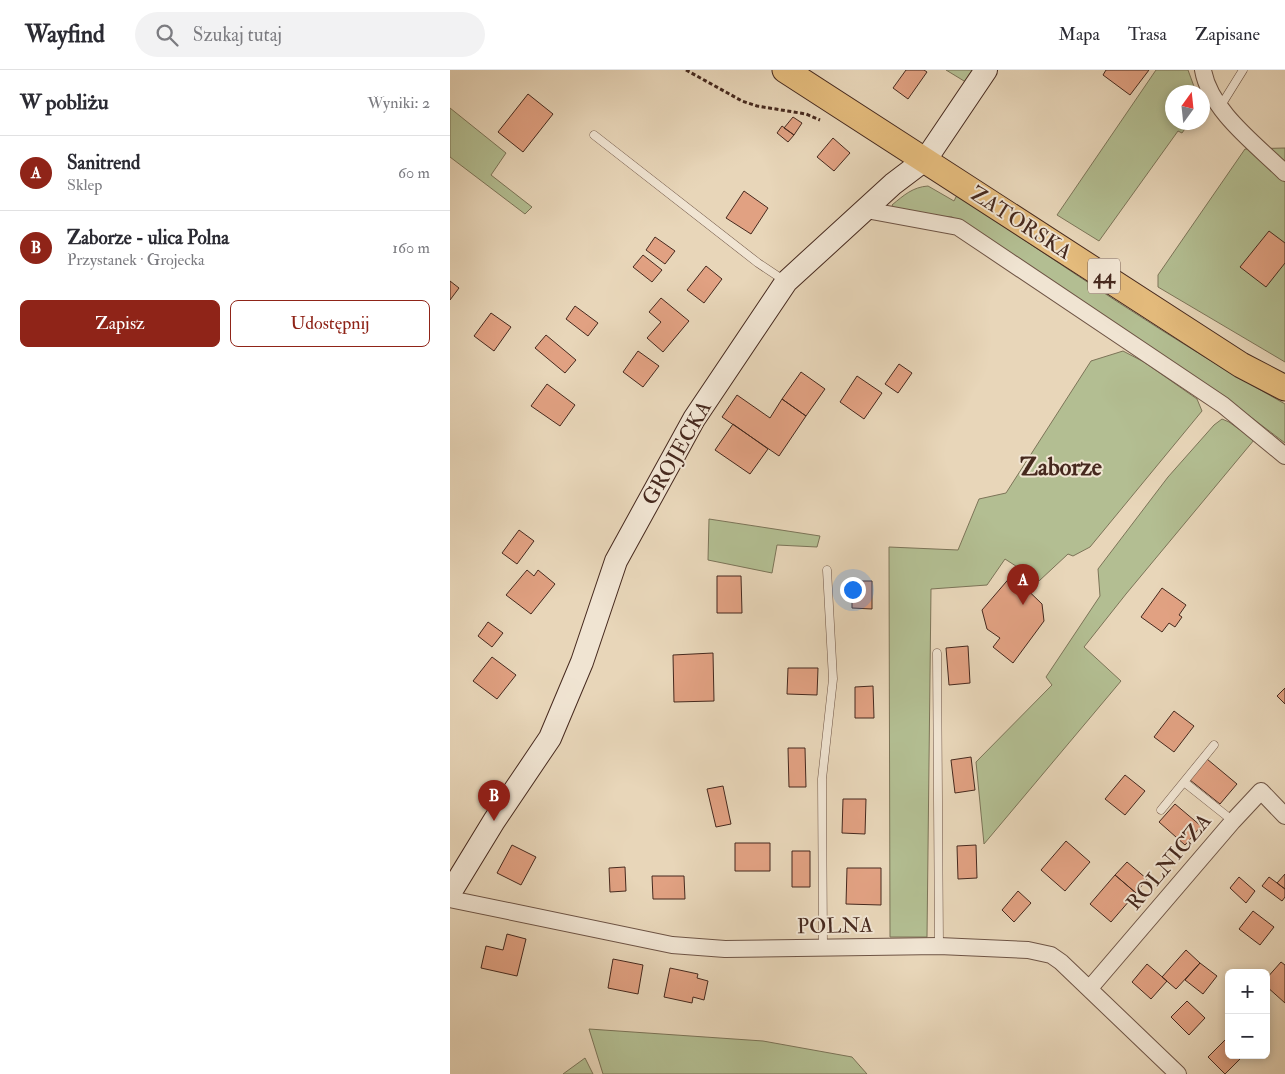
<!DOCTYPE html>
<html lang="pl">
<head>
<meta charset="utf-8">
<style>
  body { margin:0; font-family:"IM FELL Double Pica",serif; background:#f2f2f3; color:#2b2b33 }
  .controls { position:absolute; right:15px; bottom:15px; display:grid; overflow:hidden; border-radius:8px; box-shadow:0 2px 8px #0003 }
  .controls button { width:45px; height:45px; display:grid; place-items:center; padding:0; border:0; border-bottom:1px solid #e1e1e2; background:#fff; color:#2b2b33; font:25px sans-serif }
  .compass { position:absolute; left:715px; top:15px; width:45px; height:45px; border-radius:50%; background:#fff; box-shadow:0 2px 8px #0003; rotate:15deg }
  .you { position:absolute; left:402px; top:519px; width:18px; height:18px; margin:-12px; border:4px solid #fff; border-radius:50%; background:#1a73e8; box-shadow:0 0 0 8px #1a73e833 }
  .badge { display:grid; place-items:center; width:32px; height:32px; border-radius:50%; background:#8f2418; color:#fff; font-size:16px; font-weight:700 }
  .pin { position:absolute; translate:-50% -41px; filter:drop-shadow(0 1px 2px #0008) }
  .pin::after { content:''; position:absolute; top:26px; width:18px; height:15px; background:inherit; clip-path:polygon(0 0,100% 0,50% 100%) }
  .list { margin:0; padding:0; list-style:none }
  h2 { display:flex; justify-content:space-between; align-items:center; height:65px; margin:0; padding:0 20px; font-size:21px }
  h2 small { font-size:16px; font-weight:400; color:#7c7c81 }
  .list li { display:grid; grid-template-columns:32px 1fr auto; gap:15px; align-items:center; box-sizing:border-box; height:75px; padding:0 20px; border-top:1px solid #e1e1e2 }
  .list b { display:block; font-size:19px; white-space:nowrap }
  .list p { margin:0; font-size:16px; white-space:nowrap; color:#7c7c81 }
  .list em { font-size:16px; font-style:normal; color:#7c7c81 }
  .actions { display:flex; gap:10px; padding:15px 20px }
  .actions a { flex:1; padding:11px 0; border:1px solid #8f2418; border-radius:8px; text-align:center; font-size:18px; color:#8f2418 }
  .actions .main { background:#8f2418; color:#fff }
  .icon { flex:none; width:28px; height:28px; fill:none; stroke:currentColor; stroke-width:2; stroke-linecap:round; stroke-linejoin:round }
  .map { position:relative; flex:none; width:835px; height:1004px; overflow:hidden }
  header { display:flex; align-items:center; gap:30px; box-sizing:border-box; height:70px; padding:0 25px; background:#fff; border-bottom:1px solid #e1e1e2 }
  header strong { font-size:24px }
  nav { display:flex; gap:28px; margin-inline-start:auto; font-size:18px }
  .search { width:350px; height:45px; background:#f2f2f3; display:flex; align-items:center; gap:12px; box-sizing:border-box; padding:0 18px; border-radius:28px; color:#7c7c81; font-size:19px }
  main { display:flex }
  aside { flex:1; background:#fff }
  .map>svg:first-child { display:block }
  .green { fill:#b3be92; stroke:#7c7458 }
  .building { fill:#e1a182; stroke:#46291e }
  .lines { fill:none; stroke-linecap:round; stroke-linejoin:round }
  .lane-casing { stroke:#6e5445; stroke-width:9 }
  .street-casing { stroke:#6e5445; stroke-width:18 }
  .secondary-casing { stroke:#46291e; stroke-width:24 }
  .primary-casing { stroke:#46291e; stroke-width:27 }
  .path { stroke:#46291e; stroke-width:3; stroke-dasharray:4 2.5; stroke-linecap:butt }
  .lane { stroke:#f0e4d2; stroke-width:8 }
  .street { stroke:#f0e4d2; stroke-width:16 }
  .secondary { stroke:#f0e4d2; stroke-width:22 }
  .primary { stroke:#e4bb7c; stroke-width:25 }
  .labels { text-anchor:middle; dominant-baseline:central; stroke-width:4; stroke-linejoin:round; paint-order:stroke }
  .shield { fill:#f0e4d2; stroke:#796154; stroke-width:1 }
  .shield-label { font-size:20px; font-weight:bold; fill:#46291e }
  .street-label { font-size:21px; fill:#46291e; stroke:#f0e4d2 }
  .quarter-label { font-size:24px; font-weight:bold; fill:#46291e; stroke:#f0e4d2 }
</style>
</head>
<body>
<header>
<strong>Wayfind</strong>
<div class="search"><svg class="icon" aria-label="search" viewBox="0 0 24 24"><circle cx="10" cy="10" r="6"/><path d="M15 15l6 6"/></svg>Szukaj tutaj</div>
<nav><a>Mapa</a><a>Trasa</a><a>Zapisane</a></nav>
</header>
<main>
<aside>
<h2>W pobliżu<small>Wyniki: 2</small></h2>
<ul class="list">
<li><span class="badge">A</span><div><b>Sanitrend</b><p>Sklep</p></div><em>60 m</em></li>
<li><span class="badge">B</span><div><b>Zaborze - ulica Polna</b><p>Przystanek · Grojecka</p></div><em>160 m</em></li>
</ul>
<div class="actions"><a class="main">Zapisz</a><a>Udostępnij</a></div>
</aside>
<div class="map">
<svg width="835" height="1004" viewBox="0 0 835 1004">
  <rect width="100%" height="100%" fill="#e8d6b9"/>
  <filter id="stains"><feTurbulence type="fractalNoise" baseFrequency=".004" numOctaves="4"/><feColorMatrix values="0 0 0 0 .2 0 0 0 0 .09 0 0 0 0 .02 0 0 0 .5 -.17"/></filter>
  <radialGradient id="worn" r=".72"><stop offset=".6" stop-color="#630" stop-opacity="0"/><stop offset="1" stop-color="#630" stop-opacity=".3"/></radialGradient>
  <path class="green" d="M496 0H527L519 14Z
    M706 0H738L746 22H722V52L739 53 732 63 728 61 649 171 607 145Z
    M0 38 56 83 41 105 82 137 75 144 0 87Z
    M835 78V292L708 217V205L795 79Z
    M478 116 504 131 507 125C615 197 722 271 835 334V373L777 329 502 147 478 146 445 140 442 135C454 125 463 117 478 116Z
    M673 281 694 292 747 329 752 341 640 477 623 486 618 484 589 511 555 489 537 515 481 519 477 867H440L439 477 508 480 529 429 556 423 641 291Z
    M772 349 779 352 804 370 676 524 634 577 671 611 534 774 526 692 602 615 596 607 650 526 648 499 718 407 764 355Z
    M259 449 370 466 367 477 327 475 322 503 258 490Z
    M139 959 313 971 402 987 417 1004H153Z
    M135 988 143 1004H113Z"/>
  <path class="building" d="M456 0H474L477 2 458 29 443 18Z
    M656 0H699L680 25 653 5Z
    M78 24 103 44 73 82 48 62Z
    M343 47 352 53 344 65 334 58Z
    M332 56 344 65 338 72 327 63Z
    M383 68 400 83 384 101 367 87Z
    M294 121 318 138 301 164 276 148Z
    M819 161 835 173V193L816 217 790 197Z
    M205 167 225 181 215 194 196 180Z
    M193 185 212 200 202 212 183 197Z
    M256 196 272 209 254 233 237 220Z
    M0 211 9 218 0 230Z
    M211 228 239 251 213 282 197 268 211 252 199 242Z
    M125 236 148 253 138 266 116 249Z
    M41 243 61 257 44 281 24 266Z
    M96 265 126 290 115 303 85 278Z
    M188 281 209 296 193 317 173 302Z
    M449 294 462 303 448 323 435 314Z
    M351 302 375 319 356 346 332 329Z
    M407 306 432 323 414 349 390 332Z
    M97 314 125 335 110 356 81 336Z
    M287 325 320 348 332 329 356 346 329 386 272 347Z
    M283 354 318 379 300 404 265 380Z
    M69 460 84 471 67 494 52 483Z
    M77 500 84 506 88 500 105 514 81 544 56 525Z
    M562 505 592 534 594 551 563 593 543 577 550 568 537 559 532 540Z
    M267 506H291L292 543H267Z
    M402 511H422V539L402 538Z
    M712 518 736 535 729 545 732 547 725 557 719 553 712 562 691 547Z
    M38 552 53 563 42 577 28 566Z
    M518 576 520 613 499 615 496 578Z
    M263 583 264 631 224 632 223 585Z
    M42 587 66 605 47 629 23 611Z
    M338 598H368L367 625 337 624Z
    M423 616 424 648H405V617Z
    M835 618V634L827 626Z
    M724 641 744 656 724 682 704 667Z
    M338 678H355L356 717H339Z
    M521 687 525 720 505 723 501 690Z
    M757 689 787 714 770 734 740 710Z
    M675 705 695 721 675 745 655 729Z
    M273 716 281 754 266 757 257 719Z
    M393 729H416L415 764 392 763Z
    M725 734 751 756 735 775 709 752Z
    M616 771 640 792 615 821 591 800Z
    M285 773H320V801H285Z
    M62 775 86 787 71 815 47 803Z
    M526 775 527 808 508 809 507 776Z
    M342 781H360V817H342Z
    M677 792 697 809 686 823 665 805Z
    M175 797 176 821 160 822 159 798Z
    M397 798H431V835L396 834Z
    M835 804V819L827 813Z
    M665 805 686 823 661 852 640 834Z
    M202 806H234L235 829H203Z
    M789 807 805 821 796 833 780 818Z
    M819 807 835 819V827L832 831 812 816Z
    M568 821 581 833 564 852 552 840Z
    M803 841 824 857 810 875 789 859Z
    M57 864 76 869 67 906 31 898 36 876 53 880Z
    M736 880 750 893 726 919 712 907Z
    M163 889 193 895 188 924 158 918Z
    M831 892 835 895V933L816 916V909Z
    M750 893 767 906 753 924 735 910Z
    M697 894 717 911 701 929 682 912Z
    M220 898 248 904 247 908 258 911 254 930 243 927 242 933 214 927Z
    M737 931 755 948 739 965 721 947Z
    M776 969 779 972V985L793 986 775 1004 758 987Z"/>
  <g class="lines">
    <g class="lane-casing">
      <path id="lane" d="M770 37 793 0
        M144 65 308 193 335 211
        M487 583 489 876
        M734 712 783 751
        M711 740 764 675
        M373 878 372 709 383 609 377 500"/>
    </g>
    <g class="street-casing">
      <path id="street" d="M753 0C760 41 807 75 835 103
        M416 140 508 157 773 335 835 386
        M0 829 222 875 275 879 489 876 578 880 601 885 611 892 728 1004
        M640 918 783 751 811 721 835 746"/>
    </g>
    <g class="secondary-casing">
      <path id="secondary" d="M0 823 44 751 100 668 132 592 166 491 244 349 336 212 443 114 476 89 536 0"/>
    </g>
    <g class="primary-casing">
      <path id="primary" d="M335 0 791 295 835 318"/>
    </g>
    <path class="path" d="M236 0 292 31 307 36 356 44 370 50"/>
    <use href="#lane" class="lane"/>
    <use href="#street" class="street"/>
    <use href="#secondary" class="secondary"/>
    <use href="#primary" class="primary"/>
  </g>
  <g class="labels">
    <rect class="shield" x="638" y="188.5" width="32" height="35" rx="4"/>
    <g class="shield-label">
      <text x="654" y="206">44</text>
    </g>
    <g class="street-label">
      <text transform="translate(571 153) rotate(33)">ZATORSKA</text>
      <text transform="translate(227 383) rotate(-60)">GROJECKA</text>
      <text transform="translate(719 792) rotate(-50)">ROLNICZA</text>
      <text transform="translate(385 856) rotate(-1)">POLNA</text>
    </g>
    <g class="quarter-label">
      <text x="611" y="397">Zaborze</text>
    </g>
  </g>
  <rect width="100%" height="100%" filter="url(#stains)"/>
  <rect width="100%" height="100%" fill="url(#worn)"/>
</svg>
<div class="controls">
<button>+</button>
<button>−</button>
</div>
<svg class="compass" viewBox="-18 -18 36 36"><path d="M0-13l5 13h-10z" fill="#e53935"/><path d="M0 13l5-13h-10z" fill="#7c7c81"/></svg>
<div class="you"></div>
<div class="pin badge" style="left:573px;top:535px">A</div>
<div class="pin badge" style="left:44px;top:751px">B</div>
</div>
</main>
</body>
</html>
